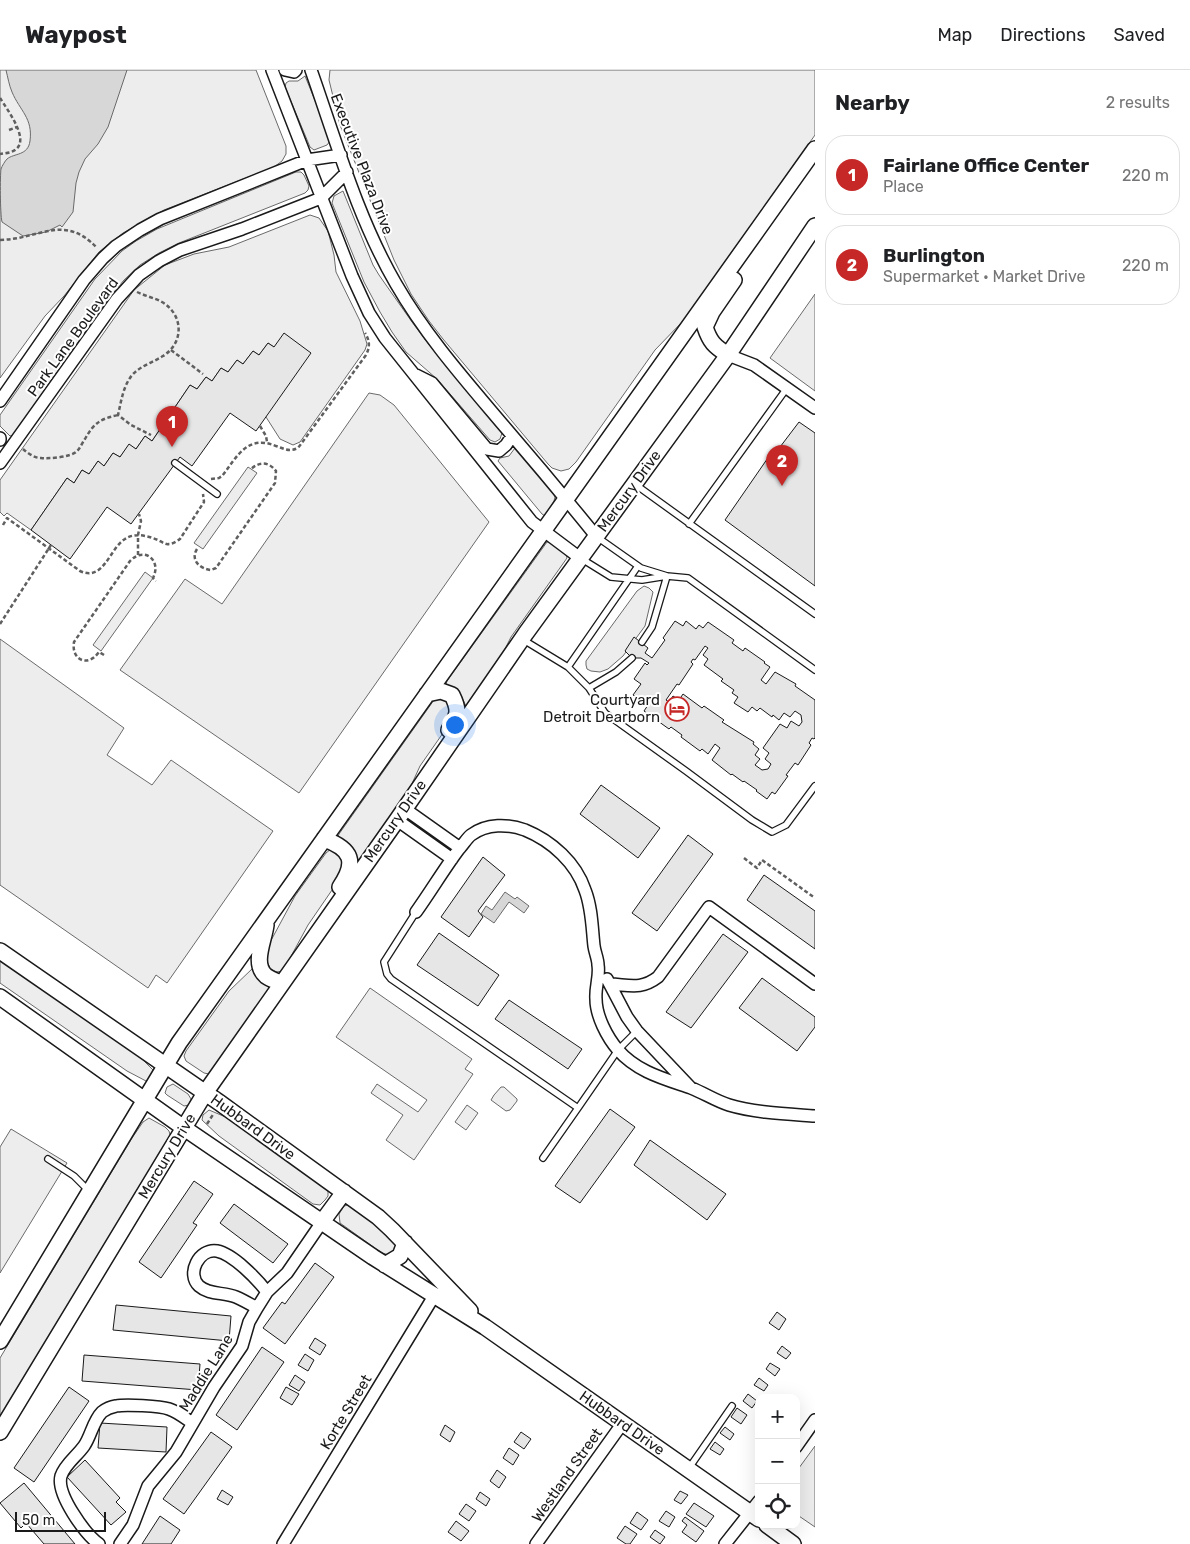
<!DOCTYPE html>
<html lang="en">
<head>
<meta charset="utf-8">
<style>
  body { margin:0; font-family:Rubik,sans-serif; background:#f2f2f2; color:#202124 }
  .controls { position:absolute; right:15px; bottom:15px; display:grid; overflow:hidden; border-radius:10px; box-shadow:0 5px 20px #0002 }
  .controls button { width:45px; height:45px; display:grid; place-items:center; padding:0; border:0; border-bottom:1px solid #e0e0e0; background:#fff; color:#202124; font:25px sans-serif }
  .scale { position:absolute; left:15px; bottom:12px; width:91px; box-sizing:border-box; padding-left:5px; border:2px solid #1a1a1a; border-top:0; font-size:14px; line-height:18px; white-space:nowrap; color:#1a1a1a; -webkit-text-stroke:4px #fff; paint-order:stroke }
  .you { position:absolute; left:454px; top:654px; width:18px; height:18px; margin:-12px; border:4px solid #fff; border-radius:50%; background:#1a73e8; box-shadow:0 0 0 8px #1a73e833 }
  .badge { display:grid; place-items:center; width:32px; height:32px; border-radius:50%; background:#c62828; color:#fff; font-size:16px; font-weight:700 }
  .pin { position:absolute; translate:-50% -41px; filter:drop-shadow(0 1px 2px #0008) }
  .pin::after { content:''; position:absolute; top:26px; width:18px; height:15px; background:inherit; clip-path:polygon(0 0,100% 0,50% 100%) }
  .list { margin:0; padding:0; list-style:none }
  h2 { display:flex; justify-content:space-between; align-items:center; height:65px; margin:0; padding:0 20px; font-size:21px }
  h2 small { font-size:16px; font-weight:400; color:#757577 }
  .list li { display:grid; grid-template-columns:32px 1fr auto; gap:15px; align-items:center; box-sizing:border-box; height:80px; margin:0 10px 10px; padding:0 10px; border:1px solid #e0e0e0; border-radius:20px }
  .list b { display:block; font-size:19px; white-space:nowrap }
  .list p { margin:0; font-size:16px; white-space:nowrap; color:#757577 }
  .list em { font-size:16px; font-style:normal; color:#757577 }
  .icon { flex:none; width:28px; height:28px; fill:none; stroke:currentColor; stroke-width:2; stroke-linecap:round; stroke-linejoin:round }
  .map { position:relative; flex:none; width:815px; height:1474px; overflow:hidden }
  header { display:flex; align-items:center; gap:30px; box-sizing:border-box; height:70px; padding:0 25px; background:#fff; border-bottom:1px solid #e0e0e0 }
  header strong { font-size:24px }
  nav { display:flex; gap:28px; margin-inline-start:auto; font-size:18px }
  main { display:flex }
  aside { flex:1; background:#fff }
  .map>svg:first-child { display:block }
  .built { fill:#ededed; stroke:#6a6a6a }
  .water { fill:#d7d7d7; stroke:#6a6a6a }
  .building { fill:#e6e6e6; stroke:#1a1a1a; fill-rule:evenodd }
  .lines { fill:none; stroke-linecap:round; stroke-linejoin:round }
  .lane-casing { stroke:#1a1a1a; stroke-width:8 }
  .street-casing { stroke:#1a1a1a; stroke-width:14 }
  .secondary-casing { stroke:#1a1a1a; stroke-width:18 }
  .path { stroke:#5f5f5f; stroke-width:2.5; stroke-dasharray:4 2.5; stroke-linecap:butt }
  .lane { stroke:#fff; stroke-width:5.5 }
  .street { stroke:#fff; stroke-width:11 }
  .secondary { stroke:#fff; stroke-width:15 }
  .labels { text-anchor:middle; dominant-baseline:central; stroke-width:4; stroke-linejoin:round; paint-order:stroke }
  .street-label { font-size:15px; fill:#1a1a1a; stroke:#fff }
  .poi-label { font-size:15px; fill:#1a1a1a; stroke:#fff; text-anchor:end }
</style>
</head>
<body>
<header>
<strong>Waypost</strong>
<nav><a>Map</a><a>Directions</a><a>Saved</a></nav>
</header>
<main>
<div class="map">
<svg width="815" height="1474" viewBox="0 0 815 1474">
  <rect width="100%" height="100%" fill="#fff"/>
  <path class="built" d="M0 0H256L286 76V84L282 91 274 97 164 140 123 163 99 182 64 226 45 246 0 308Z
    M330 0H815V65L683 251 655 280 576 392 569 399 561 401 552 398 548 394 443 269 429 251 411 224 394 190 340 55 329 10Z
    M305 6 330 67V71L327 75 314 80 310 77 285 17 286 13 289 11H298Z
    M296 102H301L304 105 309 116 308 120 305 123 179 173 159 183 140 195 124 210 109 228 13 365 10 366 0 356V345L95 209 122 181 136 171 157 159Z
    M343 121 373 195 379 205 412 252 430 276 500 358 502 363 500 369 495 372 490 370 437 309 406 282 392 262 380 242 364 212 332 133 334 126Z
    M310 145 319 148 328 161 334 185 336 202 360 251 367 274 365 280 300 372 293 375 280 369 266 347 274 277 268 273 259 285 253 281 243 294 237 290 228 302 221 298 212 311 206 307 197 319 190 315 152 371 145 366 136 379 129 375 120 387 113 383 104 396 98 391 89 404 82 400 74 413 67 408 31 460 7 443 4 446 0 442V410L134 220 165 195 194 184 229 177Z
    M815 224V321L770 288Z
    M369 323 380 325 394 335 489 452 299 723 120 600 185 509 222 534Z
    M515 378 553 422 555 427 554 431 547 444 545 446 542 444 498 391 500 388 509 386Z
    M248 397 257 403 203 479 194 473Z
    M547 472H550L566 484 567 488 511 567 492 605 467 638 459 622 446 614 447 611Z
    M145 502 153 508 101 581 93 575Z
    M644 516 649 518 653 522 645 556 623 586 608 599 600 602 591 601 587 599 586 595V591L637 521Z
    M0 569 124 658 107 685 152 715 171 690 273 761 167 913 156 905 148 918 0 815Z
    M439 627 450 630V653L420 696 405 729 362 790 358 791 338 767 339 764 434 630Z
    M331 779 343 782V804L308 855 283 901 276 902 270 898 267 891 266 884 268 876 295 826 326 783Z
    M0 889 139 986 154 1001 150 1011H146L127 1001 0 913Z
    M253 898 272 915 212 1001 209 1004 204 1003 186 991 184 986 186 981 229 921Z
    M370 918 472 989 465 999 473 1004 414 1090 386 1070 403 1045 371 1023 377 1014 418 1042 427 1030 336 967Z
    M173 1014 188 1024 191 1029 189 1035 184 1036 167 1025 165 1023 167 1017Z
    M501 1017H504L517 1029V1031L510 1040 506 1041 491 1030 494 1025Z
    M467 1035 478 1043 466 1060 455 1052Z
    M209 1040 228 1048 328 1119V1126L325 1130 320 1135 313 1134 219 1066 202 1050 203 1045Z
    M149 1048 165 1057 169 1061 171 1068 0 1350V1288L132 1068 143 1052Z
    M11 1059 67 1093 0 1203V1077Z
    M348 1135 352 1136 397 1172 396 1180 389 1185 382 1183 340 1153 339 1144 344 1136Z
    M815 1376V1457L796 1444V1402Z"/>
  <path class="water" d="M6 0H127L108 57 98 74 85 89 79 102 76 113 73 142 62 157 60 155 46 162 23 166 2 152C0 143 0 106 1 99 2 96 5 91 7 89 14 83 28 86 30 71 33 48 20 41 12 22 9 15 8 8 6 0Z
    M505 822 515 829 517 827 529 836 524 843 509 832 494 853 481 844 486 836 492 840Z"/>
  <path class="building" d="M284 263 311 283 256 361 230 343 192 396 180 387 131 454 107 437 70 489 31 460 67 408 74 413 82 400 89 404 98 391 104 396 113 383 120 387 129 374 136 379 145 366 152 371 190 315 197 319 206 307 212 311 221 298 228 302 237 290 243 294 253 281 259 285 268 273 274 277Z
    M799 352 815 363V516L725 450 772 382 777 381Z
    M675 551 683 556 686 551 696 559 699 555 703 558 708 552 734 570 732 573 743 581 745 578 765 592 764 593 770 597 761 610 766 614 775 602 796 614 795 616 815 630V668L814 669 812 668 809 673 811 675 798 695 795 693 786 705 788 706 775 724 772 722 767 729 756 721 757 720 744 711 743 712 732 704 731 705 712 690 720 678 715 674 708 684 702 679 700 681 681 667 682 665 671 657 669 659 644 641 648 635 633 625 641 614 634 609 645 593 647 595 649 593 641 588H632L625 581 634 567 648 578 645 583 652 588 665 570 663 568ZM705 576 708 578 703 585 708 589 704 595 723 609 721 611 734 620 732 623 738 627 734 633 748 642 752 637 757 641 760 638 772 647 773 645 779 650 784 643 790 647 795 641 801 645 802 652 799 656 791 651 787 658 780 654 763 678 769 683 765 689 771 694 768 699 762 700 755 695 760 689 755 685 759 679 753 674 754 672 722 652 724 650 704 636 702 638 683 624 679 630 673 626 669 632 666 630 677 614 679 615 693 594 691 592 693 589 695 590Z
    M601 715 660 758 638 788 580 744Z
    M688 765 713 784 657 861 632 843Z
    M483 787 505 805 478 841 483 847 469 867 441 847Z
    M764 805 815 841V879L747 830Z
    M439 863 499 905 478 936 417 895Z
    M723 864 748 882 691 958 666 942Z
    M762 908 815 947V957L797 981 739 938Z
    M509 930 582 979 568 999 495 949Z
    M610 1039 635 1057 580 1133 555 1116Z
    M650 1070 726 1124 707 1150 634 1095Z
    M194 1111 213 1124 193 1153 197 1155 161 1208 139 1192Z
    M234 1134 288 1174 273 1193 220 1153Z
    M315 1193 334 1207 285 1274 263 1258 282 1232 285 1234Z
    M116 1235 231 1246 229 1271 113 1260Z
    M777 1242 786 1249 779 1260 769 1253Z
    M315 1268 326 1275 320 1285 309 1278Z
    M782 1276 791 1283 786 1289 777 1283Z
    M262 1277 284 1292 237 1360 216 1345Z
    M305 1284 314 1290 308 1301 298 1295Z
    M84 1285 200 1294 198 1320 82 1311Z
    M770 1293 780 1299 775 1306 766 1299Z
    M295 1305 305 1312 299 1321 289 1315Z
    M759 1308 768 1315 764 1321 754 1315Z
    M69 1317 89 1331 34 1412 14 1398Z
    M286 1317 299 1324 292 1335 280 1328Z
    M748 1324 757 1331 752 1338 743 1331Z
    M737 1338 747 1345 741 1354 731 1347Z
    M100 1353 167 1357 166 1382 98 1378Z
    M445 1355 455 1362 450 1372 440 1365Z
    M725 1357 734 1364 730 1370 720 1363Z
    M211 1362 232 1377 184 1444 163 1429Z
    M521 1362 531 1369 524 1379 514 1372Z
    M715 1372 724 1379 720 1385 710 1379Z
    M509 1378 519 1385 513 1395 503 1388Z
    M85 1390 120 1428 116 1432 126 1442 111 1455 67 1407Z
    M497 1400 506 1407 499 1418 490 1411Z
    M24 1413 75 1474H44L26 1453 21 1458 0 1433Z
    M222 1420 233 1427 228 1435 217 1429Z
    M680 1421 688 1425 681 1434 674 1430Z
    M480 1422 490 1429 486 1436 476 1429Z
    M694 1433 714 1446 706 1457 686 1444Z
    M466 1434 476 1441 469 1451 459 1444Z
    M666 1441 675 1447 669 1457 659 1451Z
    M637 1442 648 1450 641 1460 630 1453Z
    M160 1446 180 1460 171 1474H142Z
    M685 1447 704 1461 696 1472 682 1462 687 1455 682 1451Z
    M456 1451 469 1461 461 1471 448 1462Z
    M625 1456 637 1464 630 1474H626L617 1468Z
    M655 1460 665 1467 660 1474 650 1467Z"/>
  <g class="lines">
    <g class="lane-casing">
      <path id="lane" d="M175 393 217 424
        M636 415 815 544
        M689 454 787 318
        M597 467 641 498 667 506 652 557 642 572
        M582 489 611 507 642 510 667 506 688 508 815 600
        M522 569 568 597 589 618 605 643 686 701 752 750 772 762 786 755 815 716
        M568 597 638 496
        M589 618 616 602 632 588
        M416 842 384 892 387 904 391 909 578 1038 618 980 637 961
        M543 1088 578 1038
        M48 1089 74 1106 90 1122
        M689 1398 732 1336"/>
    </g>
    <g class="street-casing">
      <path id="street" d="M272 0 352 206 369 243 385 268 532 452 580 488
        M285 0 294 2 296 0
        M311 0C336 71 358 149 396 214 426 266 466 311 504 356 535 392 566 429 596 466
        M728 285 754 295 815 338
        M416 305 432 313 487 379 499 381 506 375 512 366
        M0 331 84 210 103 188 116 176 140 160 160 149 307 90 341 85
        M0 368V370
        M0 393 117 229 139 205 159 191 180 180 242 159 321 128 347 102
        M405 739 460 778
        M397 750 452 789
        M416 842C431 821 444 799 459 779 463 775 467 768 471 765 487 753 508 754 525 760 552 771 576 793 585 820 592 838 592 858 594 876 595 883 598 889 598 895 600 906 595 917 596 929 596 946 607 967 618 980 637 1002 665 1009 691 1018 704 1023 716 1031 729 1035 756 1043 787 1044 815 1046
        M607 909 627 947 637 961 691 1018
        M610 914C630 915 641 920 658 907L709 837 815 914
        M257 1238C250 1234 243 1230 236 1227 224 1222 209 1225 199 1216 186 1204 199 1178 217 1181 233 1184 257 1209 267 1222
        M796 1377 815 1350
        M99 1474C85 1464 56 1424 61 1406 65 1394 77 1386 84 1376 91 1366 93 1351 102 1342 106 1339 110 1337 116 1336 125 1334 160 1336 169 1339 178 1342 185 1348 192 1353
        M120 1474 133 1455 148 1416 176 1382 214 1317 242 1276 249 1252 257 1238 267 1222 287 1203 322 1152
        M283 1474 434 1226
        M536 1474 622 1354
        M725 1474 759 1431"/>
    </g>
    <g class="secondary-casing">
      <path id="secondary" d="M728 285C714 276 710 272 705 257L712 242 734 210
        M427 624 441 621 452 625C460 641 458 645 449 660
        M324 769C352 779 357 792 340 817
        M266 855C264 871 252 894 266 906 270 909 277 911 281 914
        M0 881 220 1033 378 1147 392 1160 470 1241
        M0 927 184 1058 373 1187 485 1257 759 1449
        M322 1152 344 1122
        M385 1195 400 1186 405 1173
        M0 1271 179 973 815 79
        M0 1362 205 1023 397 750 526 563 728 285 815 156
        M767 1455 793 1474"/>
    </g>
    <path class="path" d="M0 28C6 38 31 70 15 80 11 83 5 83 0 84
      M9 60 17 57
      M0 170C40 169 64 143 97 178
      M137 222C145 226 155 228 162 232 184 245 184 273 163 286 152 293 137 297 130 308 123 318 121 332 118 345L131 355 151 365
      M171 280 203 304
      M260 356 266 366 267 372
      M23 379C28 383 34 388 41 388 48 389 70 387 76 382 80 379 82 373 85 369 94 353 100 349 118 345
      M211 409 219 408 222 406C237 387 247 364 276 376 285 379 289 382 298 378L366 285C370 277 370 271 365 263
      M3 455 7 448 80 501C104 512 109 479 125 469 135 462 148 466 158 470 162 472 166 475 169 474 173 474 177 471 180 469L202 435 204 432 203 424
      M197 479C190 490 200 499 211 500L216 498 275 413 276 401C269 392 260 391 251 399
      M138 485V465L141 451 139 444
      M0 554 51 475
      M104 585 99 582C88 598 71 590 74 572L130 491C144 476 162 490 153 508L156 511
      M744 788 757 798 762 790 815 828
      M207 1054 214 1043"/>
    <use href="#lane" class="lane"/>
    <use href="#street" class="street"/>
    <use href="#secondary" class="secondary"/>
  </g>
  <defs>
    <g id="hotel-ring" transform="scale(1.25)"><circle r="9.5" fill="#fff" stroke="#c62828" stroke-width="1.5"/><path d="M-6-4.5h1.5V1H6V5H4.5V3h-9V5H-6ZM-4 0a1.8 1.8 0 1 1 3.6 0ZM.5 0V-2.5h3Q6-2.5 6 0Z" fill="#c62828"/></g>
  </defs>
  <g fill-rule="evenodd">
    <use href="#hotel-ring" x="677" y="639"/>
  </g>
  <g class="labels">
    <g class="street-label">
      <text transform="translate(362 94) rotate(69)">Executive Plaza Drive</text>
      <text transform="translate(73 267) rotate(-54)">Park Lane Boulevard</text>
      <text transform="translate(629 421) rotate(-54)">Mercury Drive</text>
      <text transform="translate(395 751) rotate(-55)">Mercury Drive</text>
      <text transform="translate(253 1057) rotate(36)">Hubbard Drive</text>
      <text transform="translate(167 1086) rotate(-59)">Mercury Drive</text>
      <text transform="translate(206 1303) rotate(-58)">Maddie Lane</text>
      <text transform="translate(346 1342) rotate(-59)">Korte Street</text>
      <text transform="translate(622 1353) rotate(35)">Hubbard Drive</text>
      <text transform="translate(567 1405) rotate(-55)">Westland Street</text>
    </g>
    <g class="poi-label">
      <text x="660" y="630">Courtyard<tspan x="660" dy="17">Detroit Dearborn</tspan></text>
    </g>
  </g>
</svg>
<div class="controls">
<button>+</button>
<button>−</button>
<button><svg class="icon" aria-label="locate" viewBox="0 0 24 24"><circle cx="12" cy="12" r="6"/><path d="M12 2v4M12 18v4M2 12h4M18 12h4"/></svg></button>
</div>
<div class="scale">50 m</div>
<div class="you"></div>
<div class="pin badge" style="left:172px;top:377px">1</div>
<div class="pin badge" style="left:782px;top:416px">2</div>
</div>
<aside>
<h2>Nearby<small>2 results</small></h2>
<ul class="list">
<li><span class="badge">1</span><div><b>Fairlane Office Center</b><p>Place</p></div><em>220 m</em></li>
<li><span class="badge">2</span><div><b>Burlington</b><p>Supermarket · Market Drive</p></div><em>220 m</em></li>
</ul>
</aside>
</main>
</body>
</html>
